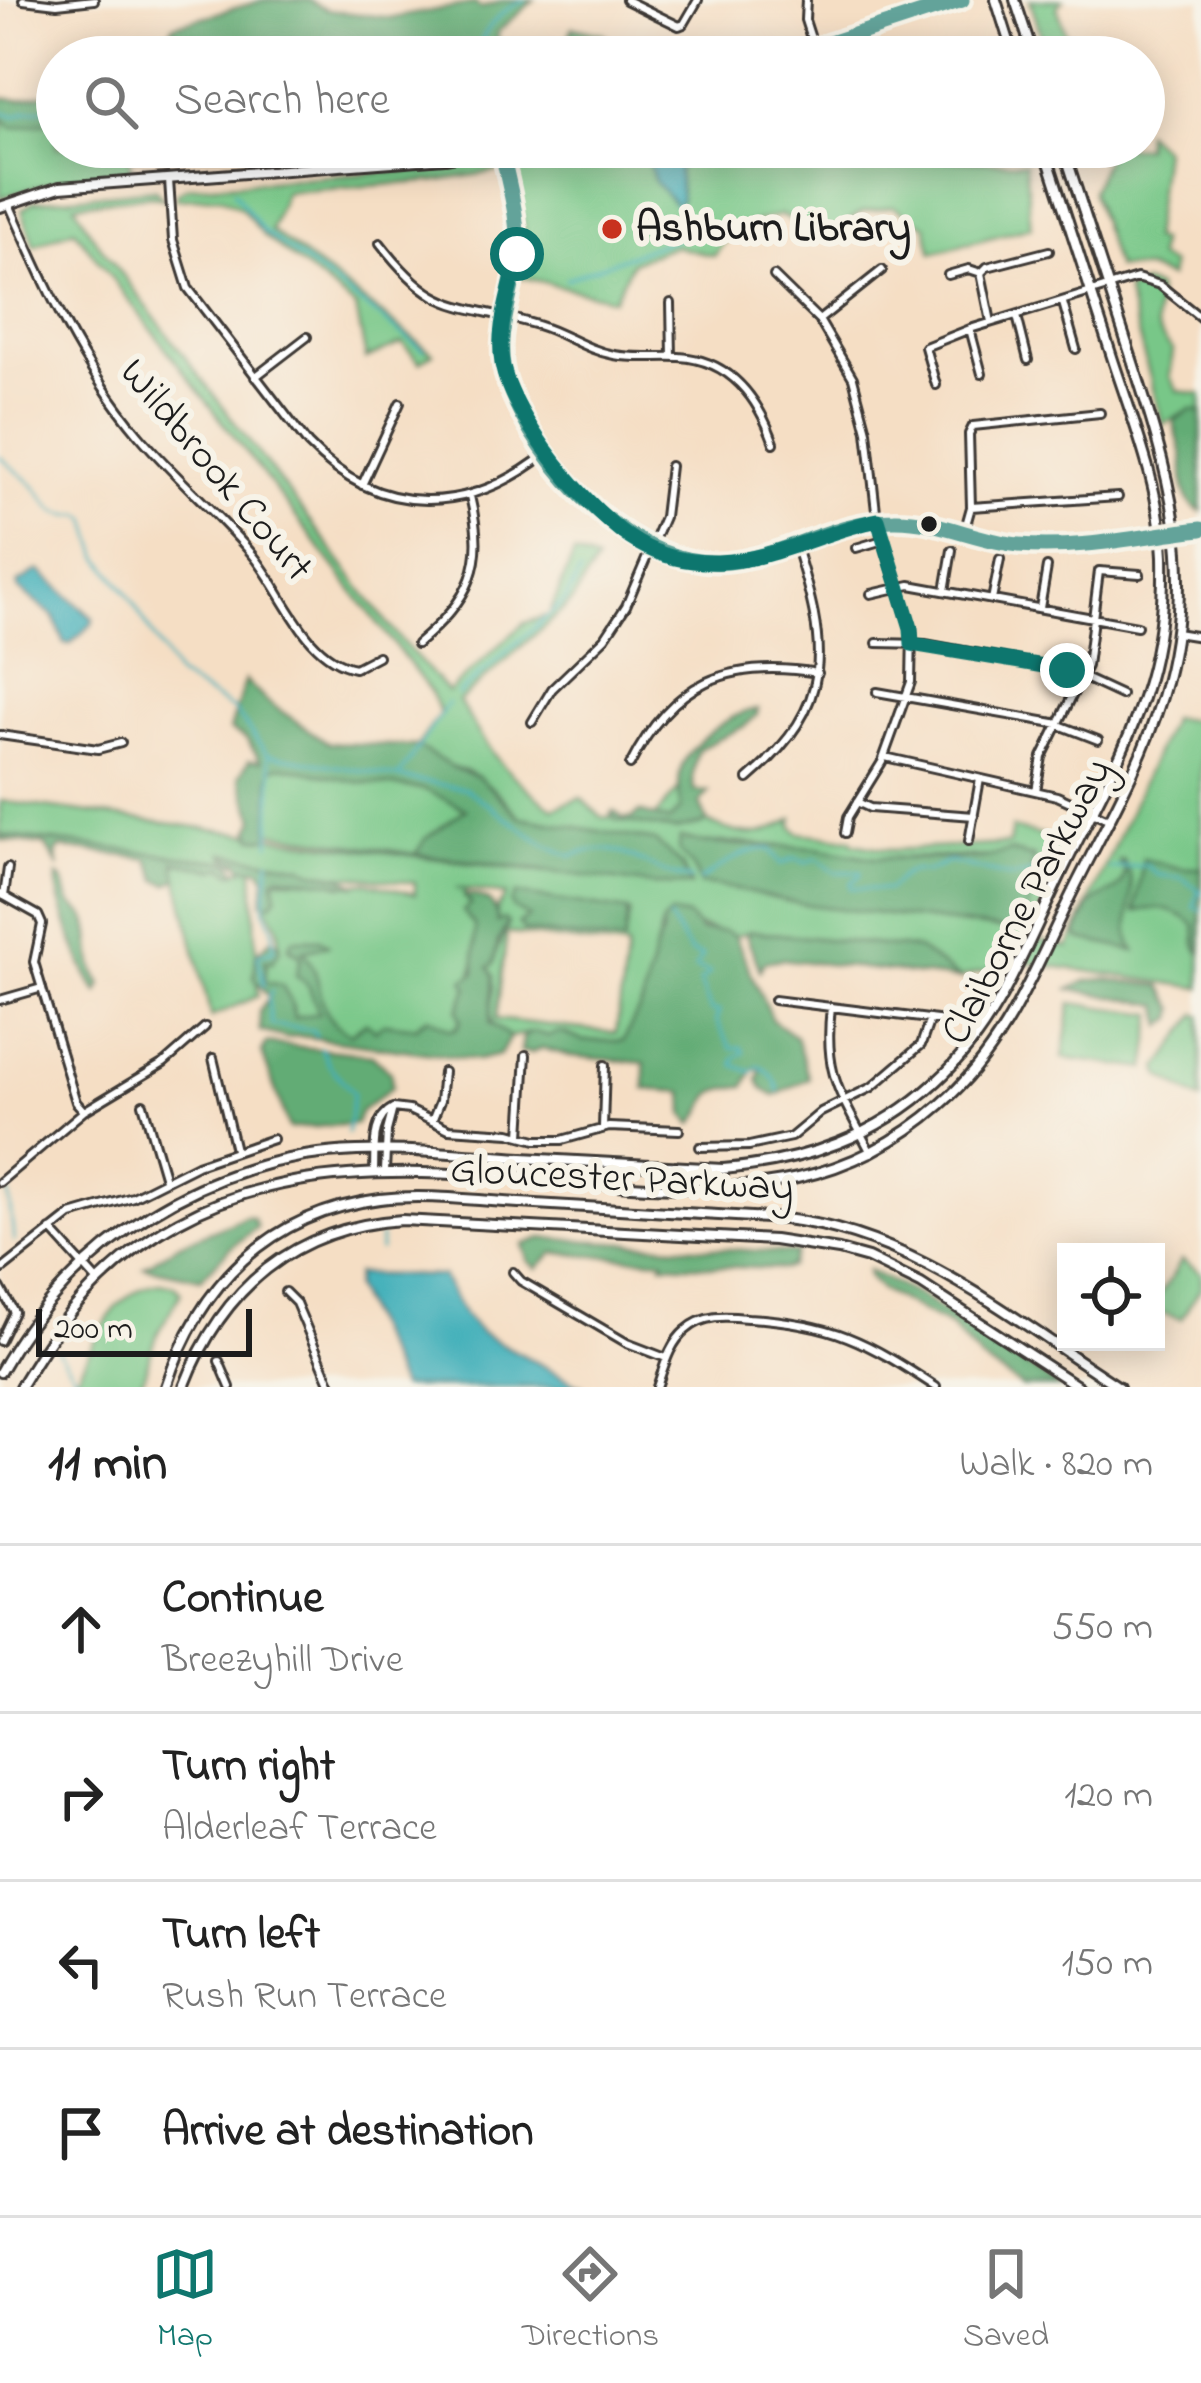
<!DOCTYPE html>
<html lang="en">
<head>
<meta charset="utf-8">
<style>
  body { margin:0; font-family:"Indie Flower",sans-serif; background:#f6f6f6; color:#222 }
  .controls { position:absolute; right:36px; bottom:36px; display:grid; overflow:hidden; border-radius:0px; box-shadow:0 6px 30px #0003 }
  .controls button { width:108px; height:108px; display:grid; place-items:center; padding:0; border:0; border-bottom:3px solid #e0e0e0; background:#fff; color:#222; font:60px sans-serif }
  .scale { position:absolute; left:36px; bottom:30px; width:216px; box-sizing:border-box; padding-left:12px; border:6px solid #1c1c1c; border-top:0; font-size:33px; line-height:42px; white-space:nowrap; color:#1c1c1c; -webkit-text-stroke:9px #f7f3e8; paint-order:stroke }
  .stop { position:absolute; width:36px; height:36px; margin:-27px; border:9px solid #0f766e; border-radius:50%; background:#fff }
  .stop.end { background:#0f766e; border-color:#fff; box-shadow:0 3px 12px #0008 }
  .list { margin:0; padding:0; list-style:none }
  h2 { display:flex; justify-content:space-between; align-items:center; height:156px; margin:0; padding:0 48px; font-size:51px }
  h2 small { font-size:39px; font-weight:400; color:#767676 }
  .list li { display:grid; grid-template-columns:78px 1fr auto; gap:36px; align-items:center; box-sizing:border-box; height:168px; padding:0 48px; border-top:3px solid #e0e0e0 }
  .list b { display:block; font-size:45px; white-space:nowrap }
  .list p { margin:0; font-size:39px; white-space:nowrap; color:#767676 }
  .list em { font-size:39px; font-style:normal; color:#767676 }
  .icon { flex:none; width:66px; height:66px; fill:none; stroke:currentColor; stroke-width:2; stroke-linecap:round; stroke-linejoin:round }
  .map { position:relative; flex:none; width:1201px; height:1387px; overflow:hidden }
  .search { position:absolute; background:#fff; box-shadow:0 6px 30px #0003; left:36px; right:36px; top:36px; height:132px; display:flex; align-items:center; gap:30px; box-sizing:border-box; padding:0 42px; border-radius:66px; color:#767676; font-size:45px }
  .sheet { height:828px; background:#fff }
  nav { display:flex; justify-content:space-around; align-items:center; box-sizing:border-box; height:168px; border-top:3px solid #e0e0e0; background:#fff; font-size:33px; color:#767676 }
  nav a { display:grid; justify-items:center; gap:6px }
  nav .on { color:#0f766e }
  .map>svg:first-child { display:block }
  .green { fill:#78c788; stroke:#4a7252; stroke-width:3; fill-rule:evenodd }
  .forest { fill:#62ac74; stroke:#3f6448; stroke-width:3 }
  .water { fill:#3fafb9; stroke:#2e666a; stroke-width:3 }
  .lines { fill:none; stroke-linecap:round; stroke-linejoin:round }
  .stream { stroke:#3fafb9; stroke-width:3 }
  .street-casing { stroke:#3d3935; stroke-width:12 }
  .secondary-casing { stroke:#3d3935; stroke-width:14 }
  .street { stroke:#fff; stroke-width:6 }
  .secondary { stroke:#fff; stroke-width:8 }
  .bus-1-casing { stroke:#f7f3e8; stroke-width:24 }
  .bus-1 { stroke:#63a39a; stroke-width:15 }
  .route { stroke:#0f766e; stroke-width:15 }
  .poi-dot { fill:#c8321e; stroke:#f7f3e8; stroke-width:4.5 }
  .bus-dot { fill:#1c1c1c; stroke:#f7f3e8; stroke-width:4.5 }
  .labels { text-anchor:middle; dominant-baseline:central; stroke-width:12; stroke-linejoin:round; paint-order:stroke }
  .poi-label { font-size:42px; font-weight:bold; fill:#1c1c1c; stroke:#f7f3e8; text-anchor:start }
  .street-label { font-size:42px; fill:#1c1c1c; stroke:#f7f3e8 }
</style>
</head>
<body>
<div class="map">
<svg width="1201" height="1387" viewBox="0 0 1201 1387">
  <rect width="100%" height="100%" fill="#f7f3e8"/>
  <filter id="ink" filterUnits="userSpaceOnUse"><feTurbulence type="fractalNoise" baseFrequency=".00833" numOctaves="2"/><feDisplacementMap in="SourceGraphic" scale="24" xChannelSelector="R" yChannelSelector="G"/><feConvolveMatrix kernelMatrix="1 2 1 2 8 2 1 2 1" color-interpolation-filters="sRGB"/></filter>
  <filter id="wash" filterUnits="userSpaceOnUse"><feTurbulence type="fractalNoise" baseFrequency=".004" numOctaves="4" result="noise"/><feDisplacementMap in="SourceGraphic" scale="48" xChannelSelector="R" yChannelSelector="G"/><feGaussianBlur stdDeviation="2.7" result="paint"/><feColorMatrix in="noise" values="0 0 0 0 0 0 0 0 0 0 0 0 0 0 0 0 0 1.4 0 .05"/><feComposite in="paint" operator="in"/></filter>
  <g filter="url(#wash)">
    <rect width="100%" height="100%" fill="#f5dec4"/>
    <path class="green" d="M1030 0H1063L1057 7 1074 57H1048Z
      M0 117 13 128 57 120V147H129L131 174 62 179 0 198V133L3 130Z
      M1145 132 1163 149 1152 240 1159 241 1157 258 1171 265 1169 278 1145 269 1116 268 1091 191 1111 147H1144Z
      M538 147H927V159L1025 163 1031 227 932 253 926 226 893 206 862 212 826 235 780 215 735 228 714 256 673 246 632 262 613 299 522 277 525 234 511 161 516 154Z
      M481 161H490L500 171 436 181 285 192 271 231 433 353 420 362 402 343 366 359 356 308 264 236 242 209 219 197 176 199 177 193 187 187 427 169Z
      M154 189 164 199 150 196 75 204 90 232 398 637 448 692 524 623 549 615 574 554 596 562 571 603 459 701C490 754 503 772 553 808L581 798 602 817 653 819 687 779 700 820C743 834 751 843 793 819L792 826 799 833 852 839 853 843 892 850 1009 844 1012 828 1063 841 1074 810 1080 817V828L1026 938 1069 947 1171 718 1201 721V988L998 958 992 969 960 978 917 949 751 931 735 936 693 925 661 928 642 1004 623 1041H582L566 1033 549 1036 534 1032 510 1037 494 1027 489 1010 494 986 489 966 508 926 497 922V909L506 895 456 888 466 891 464 896 471 905 464 911C466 917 472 921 475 927 487 955 458 997 460 1024L451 1030 433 1019 422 1020 416 1027 384 1023 375 1031 366 1022 350 1034C317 1017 320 979 302 950L328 944 290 949 301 956 320 1013 294 1018 293 1007 282 985 265 982 267 959 280 949 278 927 265 903H272L277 896 274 879H322L341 885 367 882 415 894V883L253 865 258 996 211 1017 174 863 222 867 233 873 252 865 0 835V801L506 868 690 885 676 861 611 834 520 817 495 790 467 771 455 769 417 746 440 714 430 691 74 229 34 246 22 210 33 201ZM723 842 814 848 873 858 1032 856C1030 882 1030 903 1020 928L1015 931 803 904C765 898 740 887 700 884L694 868 703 843ZM515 895 630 913 623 943 524 929 519 924 529 917 520 913ZM507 933 627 948 616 1033 496 1019Z
      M1143 284 1156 288C1160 322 1145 321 1173 350L1170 377 1178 391 1201 394V411L1183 413 1163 425 1126 291Z
      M282 766 357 782 424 789 467 810 425 839 416 854 268 832 270 776 273 768Z
      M1071 1003 1154 1014 1146 1069 1063 1058Z
      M1197 1014 1201 1015V1101L1161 1076 1159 1068Z
      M1182 1260 1201 1273V1287L1181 1319 1156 1311V1301Z
      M160 1283 174 1285 181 1293 158 1332 140 1387H71C92 1349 110 1290 160 1283Z"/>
    <path class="forest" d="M264 0H308L327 10 392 18 474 3 481 8 504 0H534L498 32 497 57H112L120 53 122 38 143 32 152 42 168 36 174 25Z
      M573 27 605 34 615 47 630 48 637 57H503L505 53 532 46 557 51 566 43Z
      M57 91 55 121 13 128 0 117V97L19 100Z
      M1191 409 1201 411V512C1181 501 1183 481 1183 460 1182 447 1175 435 1174 421Z
      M245 680 265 700 328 743 417 746 455 769 479 777 520 817 655 841 682 866 691 885H654L416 854 425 839 466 809 423 789 357 782 282 766 273 768 270 776 269 838H254L250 830 255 819 239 777 249 760 261 761 246 739 230 730Z
      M758 709 757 715 745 726 699 749C693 763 692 776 694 791L709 792 700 803 707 821 704 824 675 830 615 820 611 814 614 811 623 818H633L639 812 669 821 681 809C680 796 677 782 681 769 689 743 732 712 758 709Z
      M0 835 229 862 237 870 233 873 222 867 216 870 175 862 178 879 168 884 158 880 149 859 61 848 56 853 59 868 45 845 0 840Z
      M680 838 703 843 814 848 873 858 980 859 1010 851 1035 858C1024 882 1039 913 1015 931L803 904C765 898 739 887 700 884L694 868 679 852Z
      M224 853 303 866C318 877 344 872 355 885L280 876 274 879 277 896 272 903 262 902 266 877 260 869 242 867 239 861 227 858Z
      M1143 859 1180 868H1201V955L1196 945 1195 926C1180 910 1156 905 1135 912Z
      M1123 860C1144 890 1117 924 1135 951L1080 939 1077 934 1090 905C1103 892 1120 896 1125 873L1119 861Z
      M57 875C67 883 64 888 69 900 73 910 83 909 87 920 95 943 87 966 102 984L98 993C86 982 54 896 57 875Z
      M517 894 628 911 624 943 524 931 519 924 529 917 513 908 511 902Z
      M471 895C490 899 496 904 497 922L504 919 508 923 498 941 494 964 489 967 494 976 490 1023 510 1037 500 1055 478 1060 298 1036 286 1038 260 1031 259 1011 269 997 254 978 256 954 272 939 280 944V950L272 962 266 960 265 982 282 985 291 1001 294 1018 319 1013 308 985 296 975 301 956 289 947 293 939H320L328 945 303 951C328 979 311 1015 350 1034L366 1022 375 1031 384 1023 416 1027 428 1017 451 1030 457 1028 461 1020 458 1010 468 987 464 980 475 973V926L463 911 471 903 464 896Z
      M671 914 688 917 701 931H724L735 936 772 1020 796 1037 809 1078 775 1096 764 1090 758 1080 761 1071 754 1069 745 1086C697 1090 717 1098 693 1124L685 1115 684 1092 645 1089V1063L570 1056 542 1048 532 1053 521 1052 523 1037 534 1032 549 1036 560 1032 583 1041H623L642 1004 655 949 662 934V923Z
      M750 931 918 949 960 979 781 959 764 962 760 970 746 935Z
      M1105 979 1162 986 1176 1009 1174 1018 1163 1026 1160 1005 1070 989 1088 980Z
      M266 1043 372 1055 391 1073 392 1087 361 1111 356 1124 289 1129 262 1053Z
      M246 1216 253 1218 257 1227 229 1249 201 1279 144 1267 177 1245Z
      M542 1238 796 1253 791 1266 784 1269 662 1264 664 1260 554 1253 537 1268 529 1262 523 1245Z
      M868 1270 923 1298 1059 1387H1022L982 1361 949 1326 882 1291 868 1277Z"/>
    <path class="water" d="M643 147H808C771 175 730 152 688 158L678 170 681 199 675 204 655 182Z
      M39 570 93 618 92 624 70 644H65L54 617 19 589 17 584Z
      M356 1274 442 1276 464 1315 481 1333 584 1387H400L354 1288Z"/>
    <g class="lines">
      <path class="stream" d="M477 51C486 26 502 9 525 0
        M194 57 323 43 373 44 429 54 477 51 510 57
        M0 111 15 116 27 111 57 107
        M234 192 263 231 424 350
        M566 279 689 233 691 222 675 204
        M0 457C10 466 23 475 32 484 50 501 49 518 81 515L88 519 99 556 129 596 177 676 234 710 267 754 466 789 544 844 571 856C628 835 638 872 691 879
        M458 694 565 601 580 573
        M268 757 272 773 270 844
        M399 776 448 703
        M1109 869 1146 865 1158 875 1182 878 1201 892
        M700 880C725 866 741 849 770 849L781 864 795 858 806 863 817 858 835 872H861L859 877 851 882V888L888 890C903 876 904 867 926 872L949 862 1011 877 1046 870
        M1199 890 1194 907 1201 910
        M669 919 690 952 702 956 695 968 710 973 700 982 711 1011H719L716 1020 731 1048 741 1047 744 1053 735 1057 734 1065 752 1072 758 1066C770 1071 777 1080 779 1092
        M264 986 258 954 274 950 273 928 264 909 270 860
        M272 991 268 998 271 1025 313 1030 316 1036
        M321 1048 329 1065 353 1093 347 1133
        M8 1190 14 1241
        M380 1236V1250
        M57 1350 76 1377"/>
    </g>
  </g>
  <g filter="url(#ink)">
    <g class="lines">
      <g class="street-casing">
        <path id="street" d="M23 0 57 4 94 0
          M626 0 679 26 684 24 698 0
          M806 0 805 20 814 48
          M501 148C507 184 520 220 517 256 513 293 496 325 502 363 510 415 586 509 629 537 654 554 684 563 715 563 773 562 825 525 882 520 929 516 969 540 1015 544 1062 549 1114 539 1161 533
          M169 180 173 240 188 288 308 444C381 520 471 515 549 451
          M9 204C45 286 81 366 139 435 175 478 218 513 253 555 284 592 304 658 355 668L378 656
          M380 243C438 318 457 301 537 325 564 333 586 350 614 355 636 359 657 356 679 357 731 360 758 398 774 443
          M981 273 987 267 1049 251
          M981 273 991 322
          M948 275 969 269 981 273
          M774 276 819 320 853 378 867 431 877 520 912 631 911 682 882 762 848 817 845 833
          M671 303 672 357
          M1063 303 1076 349
          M1017 316 1028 360
          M819 320 882 270
          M970 329 982 374
          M255 377 307 337
          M936 385 925 347 970 329 1137 278 1160 285 1201 318
          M362 485 400 403
          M971 507 1118 497
          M964 532 971 507 969 434 973 426 1100 413
          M856 548 883 540
          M945 591 952 550
          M871 594 910 585 1137 626
          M992 600 1000 559
          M1040 608 1047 567
          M1176 633 1201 637
          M877 643 925 644 1067 670 1121 695
          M417 644C471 598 487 566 470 496
          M877 692 1054 723 1098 740
          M532 722 552 689 605 638 626 606 664 517 670 466
          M0 735 98 749 121 743
          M885 757 1057 796 1108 819
          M630 765C672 682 728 658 818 673
          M748 779C837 703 827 647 795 544
          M1036 791 1042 757 1087 666 1099 571 1140 574
          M857 802 870 808 974 816
          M969 841 980 779
          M0 893 4 896 8 868
          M4 896 38 915 42 924 34 962 76 1102 84 1111
          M0 1000 42 988
          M774 1000 945 1021
          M831 1007C823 1076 841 1094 871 1153
          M213 1058 235 1150
          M143 1104 165 1179
          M393 1108 409 1110 449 1129 510 1133 536 1140H562L609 1127 679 1130
          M432 1121 440 1101 443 1072
          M603 1127 605 1065
          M521 1135 526 1055
          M700 1147 749 1146 791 1137 821 1112 872 1087 921 1045 930 1019
          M374 1171C375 1149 371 1119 393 1108
          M385 1171 387 1131 393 1108
          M0 1182 84 1111 164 1063 205 1027
          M51 1230 98 1282
          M0 1271 71 1215 133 1197 197 1165 273 1139
          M513 1272 521 1281 627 1343 666 1358
          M0 1287 14 1312 0 1341
          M285 1292 296 1303 332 1387
          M219 1361 230 1387
          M657 1387C664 1367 669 1344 686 1330 704 1314 725 1316 748 1318 833 1323 866 1341 936 1387"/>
      </g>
      <g class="secondary-casing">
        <path id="secondary" d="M996 0 1014 57
          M1015 0 1034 57
          M787 57 962 0
          M0 207 60 187 445 158 506 147
          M1161 533 1201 529
          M0 1372C71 1244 209 1155 357 1151 412 1149 467 1154 522 1158 589 1162 656 1165 723 1169 804 1162 876 1137 937 1081 1000 1024 1029 938 1066 864 1095 805 1130 745 1148 682 1160 641 1164 598 1163 556 1160 489 1135 426 1114 363 1090 291 1067 219 1044 147
          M20 1387C36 1361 52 1334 72 1310 224 1131 426 1174 631 1186 750 1193 848 1186 941 1104 1005 1049 1035 968 1071 895 1103 830 1141 766 1162 697 1201 568 1167 467 1127 344 1106 278 1084 213 1063 147
          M166 1387C199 1284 269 1213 380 1199 430 1193 486 1202 536 1204 619 1209 701 1214 784 1219 912 1233 1013 1319 1119 1387
          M184 1387C222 1288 294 1227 402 1220L774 1240 839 1250 868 1258 921 1284 1079 1387"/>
      </g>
      <use href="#street" class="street"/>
      <use href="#secondary" class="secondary"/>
      <g class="bus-1-casing">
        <path id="bus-1" d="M787 57 962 0
          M506 147 501 148C508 183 520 220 517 256 513 300 492 338 507 382 538 468 636 576 735 561 790 553 838 520 894 520 937 519 977 541 1019 545 1080 550 1141 536 1201 529"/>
      </g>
      <use href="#bus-1" class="bus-1"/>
    </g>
  </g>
  <g class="lines" filter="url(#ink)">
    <path class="route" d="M517 254C512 291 496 324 502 363 511 417 591 516 638 543 662 557 690 563 718 562 772 561 824 531 878 520L911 628 912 644 1067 670"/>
  </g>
  <circle class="poi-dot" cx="612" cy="229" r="12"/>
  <circle class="bus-dot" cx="929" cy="524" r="10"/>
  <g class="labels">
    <g class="poi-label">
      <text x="636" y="229">Ashburn Library</text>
    </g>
    <g class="street-label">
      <text transform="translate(215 471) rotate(50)">Wildbrook Court</text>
      <text transform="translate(1028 902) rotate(-62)">Claiborne Parkway</text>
      <text transform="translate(622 1180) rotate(3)">Gloucester Parkway</text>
    </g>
  </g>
</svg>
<div class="controls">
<button><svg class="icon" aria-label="locate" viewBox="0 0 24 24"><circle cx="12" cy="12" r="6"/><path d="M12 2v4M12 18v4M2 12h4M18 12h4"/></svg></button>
</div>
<div class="scale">200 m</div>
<div class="stop" style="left:517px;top:254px"></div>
<div class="stop end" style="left:1067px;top:670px"></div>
<div class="search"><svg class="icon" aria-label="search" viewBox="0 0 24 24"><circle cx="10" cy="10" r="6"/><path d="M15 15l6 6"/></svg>Search here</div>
</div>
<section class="sheet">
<h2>11 min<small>Walk · 820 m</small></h2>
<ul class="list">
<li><svg class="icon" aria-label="ahead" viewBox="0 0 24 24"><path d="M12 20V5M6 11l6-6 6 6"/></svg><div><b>Continue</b><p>Breezyhill Drive</p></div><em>550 m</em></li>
<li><svg class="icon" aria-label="right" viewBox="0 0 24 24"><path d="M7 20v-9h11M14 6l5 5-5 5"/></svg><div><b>Turn right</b><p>Alderleaf Terrace</p></div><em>120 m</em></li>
<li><svg class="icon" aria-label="left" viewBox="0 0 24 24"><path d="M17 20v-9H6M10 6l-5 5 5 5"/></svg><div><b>Turn left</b><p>Rush Run Terrace</p></div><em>150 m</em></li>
<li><svg class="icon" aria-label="arrive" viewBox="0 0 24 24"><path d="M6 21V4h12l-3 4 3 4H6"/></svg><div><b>Arrive at destination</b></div></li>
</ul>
</section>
<nav>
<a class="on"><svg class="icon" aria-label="map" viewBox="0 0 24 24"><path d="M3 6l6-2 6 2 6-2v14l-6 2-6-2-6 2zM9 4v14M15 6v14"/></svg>Map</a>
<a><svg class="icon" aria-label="directions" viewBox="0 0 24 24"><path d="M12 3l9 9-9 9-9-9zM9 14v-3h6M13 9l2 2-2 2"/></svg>Directions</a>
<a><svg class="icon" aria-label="saved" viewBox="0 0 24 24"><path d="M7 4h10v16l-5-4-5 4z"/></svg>Saved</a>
</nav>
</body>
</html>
